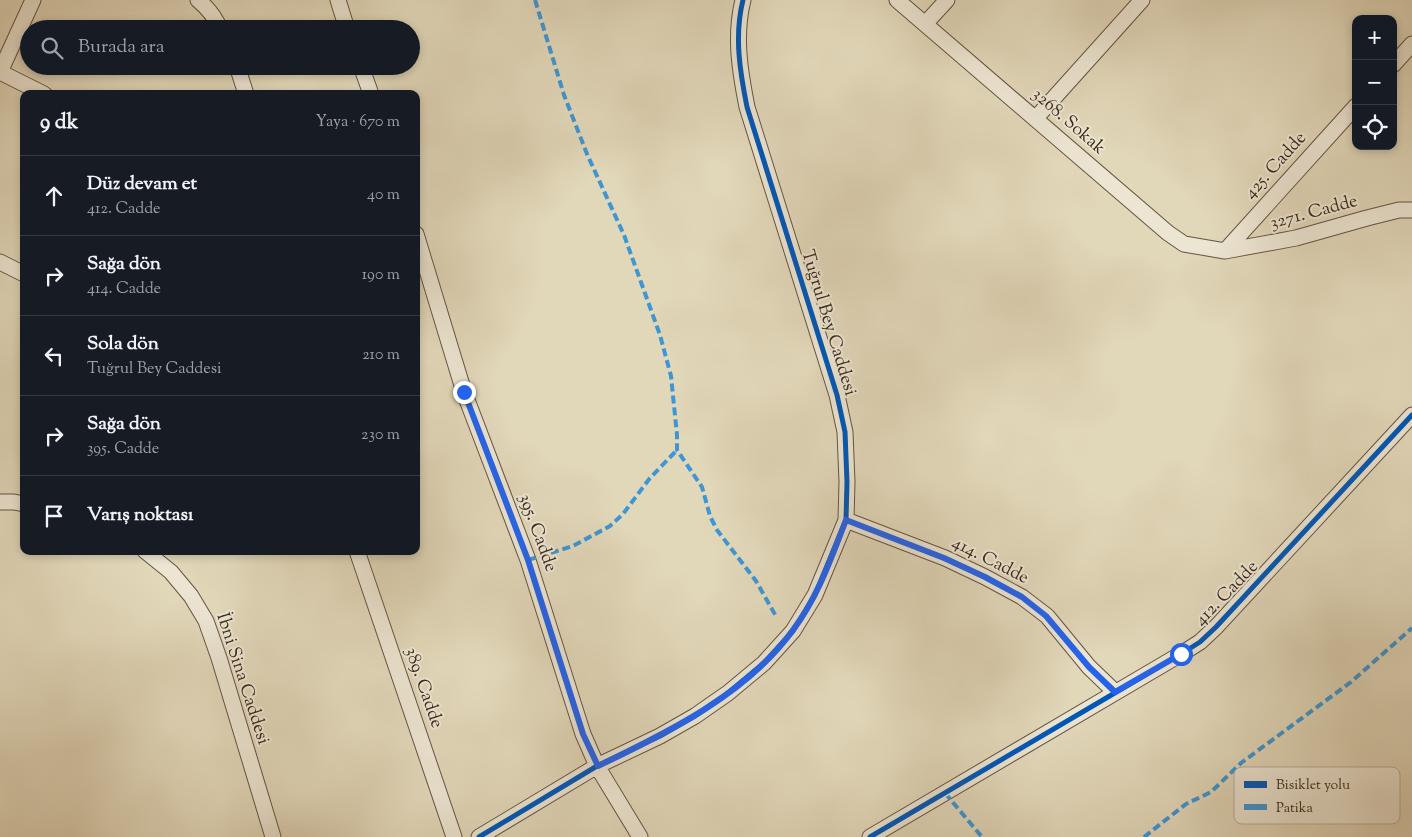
<!DOCTYPE html>
<html lang="tr">
<head>
<meta charset="utf-8">
<style>
  body { margin:0; font-family:"Sorts Mill Goudy",serif; background:#20242c; color:#f1f3f6 }
  .controls { position:absolute; right:15px; top:15px; display:grid; overflow:hidden; border-radius:10px; box-shadow:0 2px 8px #0003 }
  .controls button { width:45px; height:45px; display:grid; place-items:center; padding:0; border:0; border-bottom:1px solid #363941; background:#171b24; color:#f1f3f6; font:25px sans-serif }
  .stop { position:absolute; width:15px; height:15px; margin:-11px; border:4px solid #2563eb; border-radius:50%; background:#fff }
  .stop.end { background:#2563eb; border-color:#fff; box-shadow:0 1px 5px #0008 }
  .list { margin:0; padding:0; list-style:none }
  h2 { display:flex; justify-content:space-between; align-items:center; height:65px; margin:0; padding:0 20px; font-size:21px }
  h2 small { font-size:16px; font-weight:400; color:#9ea1a6 }
  .list li { display:grid; grid-template-columns:32px 1fr auto; gap:15px; align-items:center; box-sizing:border-box; height:80px; padding:0 20px; border-top:1px solid #363941 }
  .list b { display:block; font-size:19px; white-space:nowrap }
  .list p { margin:0; font-size:16px; white-space:nowrap; color:#9ea1a6 }
  .list em { font-size:16px; font-style:normal; color:#9ea1a6 }
  .icon { flex:none; width:28px; height:28px; fill:none; stroke:currentColor; stroke-width:2; stroke-linecap:round; stroke-linejoin:round }
  .map { position:relative; flex:none; width:1412px; height:837px; overflow:hidden }
  .search { position:absolute; background:#171b24; box-shadow:0 2px 8px #0003; left:20px; top:20px; width:400px; height:55px; display:flex; align-items:center; gap:12px; box-sizing:border-box; padding:0 18px; border-radius:28px; color:#9ea1a6; font-size:19px }
  .panel { position:absolute; background:#171b24; box-shadow:0 2px 8px #0003; left:20px; top:90px; width:400px; height:465px; border-radius:10px }
  .map>svg:first-child { display:block }
  .lines { fill:none; stroke-linecap:round; stroke-linejoin:round }
  .minor-casing { stroke:#645443; stroke-width:17 }
  .minor { stroke:#ece5d2; stroke-width:15 }
  .quiet { stroke:#3e96d4; stroke-width:4; stroke-dasharray:8 4; stroke-linecap:butt }
  .cycleway-casing { stroke:#ece5d2; stroke-width:8 }
  .cycleway { stroke:#0057b8; stroke-width:5 }
  .route { stroke:#2563eb; stroke-width:6 }
  .labels { text-anchor:middle; dominant-baseline:central; stroke-width:4; stroke-linejoin:round; paint-order:stroke }
  .street-label { font-size:18px; fill:#3a291c; stroke:#ece5d2 }
  .key { fill:#ece5d2; stroke:#b7ad9b; stroke-width:1 }
  .key-label { font-size:14px; fill:#3a291c }
</style>
</head>
<body>
<div class="map">
<svg width="1412" height="837" viewBox="0 0 1412 837">
  <rect width="100%" height="100%" fill="#e1d7b9"/>
  <filter id="stains"><feTurbulence type="fractalNoise" baseFrequency=".004" numOctaves="4"/><feColorMatrix values="0 0 0 0 .2 0 0 0 0 .09 0 0 0 0 .02 0 0 0 .5 -.17"/></filter>
  <radialGradient id="worn" r=".72"><stop offset=".6" stop-color="#630" stop-opacity="0"/><stop offset="1" stop-color="#630" stop-opacity=".3"/></radialGradient>
  <g class="lines">
    <g class="minor-casing">
      <path id="minor" d="M198 0C208 8 215 17 220 29
        M338 0 347 29
        M897 0 1168 233 1184 244 1225 251 1296 238 1367 218 1399 210H1412
        M925 24 947 0
        M1393 65 1412 44
        M237 66 246 94
        M361 66 371 94
        M0 72 33 0
        M0 72 44 94
        M1035 119 1142 0
        M416 234 464 392 528 560 583 734 597 766 640 837
        M1225 251 1356 106
        M0 262 24 274
        M0 502H14L24 504
        M846 520 945 558 985 577 1022 597 1047 616 1089 667 1115 692
        M145 551 171 572 191 596 206 621 219 658 273 837
        M357 551 454 837
        M479 837 597 766 660 736 695 716 728 693 764 663 793 631 815 595 846 520 847 482 845 432 837 395 747 107C740 72 734 36 743 0
        M870 837 1181 654 1200 642 1216 627 1412 415"/>
    </g>
    <use href="#minor" class="minor"/>
    <path class="quiet" d="M535 0 564 95 587 154 624 235 660 335 671 376 677 435V450L702 487 710 516 717 530 756 581 777 618
      M528 560 573 546 610 526 623 514 650 478 677 450
      M945 793 982 837
      M1144 837 1186 804 1211 792 1241 763 1351 682 1412 628"/>
    <g class="cycleway-casing">
      <path id="cycleway" d="M479 837 597 766 660 736 695 716 728 693 764 663 793 631 815 595 846 520 847 482 845 432 837 395 747 107C740 72 734 36 743 0
        M870 837 1181 654 1200 642 1216 627 1412 415"/>
    </g>
    <use href="#cycleway" class="cycleway"/>
  </g>
  <g class="lines">
    <path class="route" d="M464 392 528 560 583 734 598 766C667 733 747 694 793 630 818 597 831 558 846 520L944 558 985 577 1022 597 1046 616 1089 667 1115 692 1181 654"/>
  </g>
  <g class="labels">
    <g class="street-label">
      <text transform="translate(1068 122) rotate(41)">3268. Sokak</text>
      <text transform="translate(1276 166) rotate(-48)">425. Cadde</text>
      <text transform="translate(1314 213) rotate(-15)">3271. Cadde</text>
      <text transform="translate(828 323) rotate(73)">Tuğrul Bey Caddesi</text>
      <text transform="translate(537 533) rotate(70)">395. Cadde</text>
      <text transform="translate(990 561) rotate(27)">414. Cadde</text>
      <text transform="translate(1227 594) rotate(-46)">412. Cadde</text>
      <text transform="translate(242 679) rotate(72)">İbni Sina Caddesi</text>
      <text transform="translate(423 688) rotate(71)">389. Cadde</text>
    </g>
  </g>
  <rect x="1234" y="767" width="166" height="57" rx="8" class="key"/>
  <rect x="1244" y="781" width="23" height="7" fill="#0057b8"/>
  <rect x="1244" y="804" width="23" height="6" fill="#3e96d4"/>
  <g class="key-label">
    <text x="1276" y="789">Bisiklet yolu</text>
    <text x="1276" y="812">Patika</text>
  </g>
  <rect width="100%" height="100%" filter="url(#stains)"/>
  <rect width="100%" height="100%" fill="url(#worn)"/>
</svg>
<div class="controls">
<button>+</button>
<button>−</button>
<button><svg class="icon" aria-label="locate" viewBox="0 0 24 24"><circle cx="12" cy="12" r="6"/><path d="M12 2v4M12 18v4M2 12h4M18 12h4"/></svg></button>
</div>
<div class="stop" style="left:1181px;top:654px"></div>
<div class="stop end" style="left:464px;top:392px"></div>
<div class="search"><svg class="icon" aria-label="search" viewBox="0 0 24 24"><circle cx="10" cy="10" r="6"/><path d="M15 15l6 6"/></svg>Burada ara</div>
<section class="panel">
<h2>9 dk<small>Yaya · 670 m</small></h2>
<ul class="list">
<li><svg class="icon" aria-label="ahead" viewBox="0 0 24 24"><path d="M12 20V5M6 11l6-6 6 6"/></svg><div><b>Düz devam et</b><p>412. Cadde</p></div><em>40 m</em></li>
<li><svg class="icon" aria-label="right" viewBox="0 0 24 24"><path d="M7 20v-9h11M14 6l5 5-5 5"/></svg><div><b>Sağa dön</b><p>414. Cadde</p></div><em>190 m</em></li>
<li><svg class="icon" aria-label="left" viewBox="0 0 24 24"><path d="M17 20v-9H6M10 6l-5 5 5 5"/></svg><div><b>Sola dön</b><p>Tuğrul Bey Caddesi</p></div><em>210 m</em></li>
<li><svg class="icon" aria-label="right" viewBox="0 0 24 24"><path d="M7 20v-9h11M14 6l5 5-5 5"/></svg><div><b>Sağa dön</b><p>395. Cadde</p></div><em>230 m</em></li>
<li><svg class="icon" aria-label="arrive" viewBox="0 0 24 24"><path d="M6 21V4h12l-3 4 3 4H6"/></svg><div><b>Varış noktası</b></div></li>
</ul>
</section>
</div>
</body>
</html>
